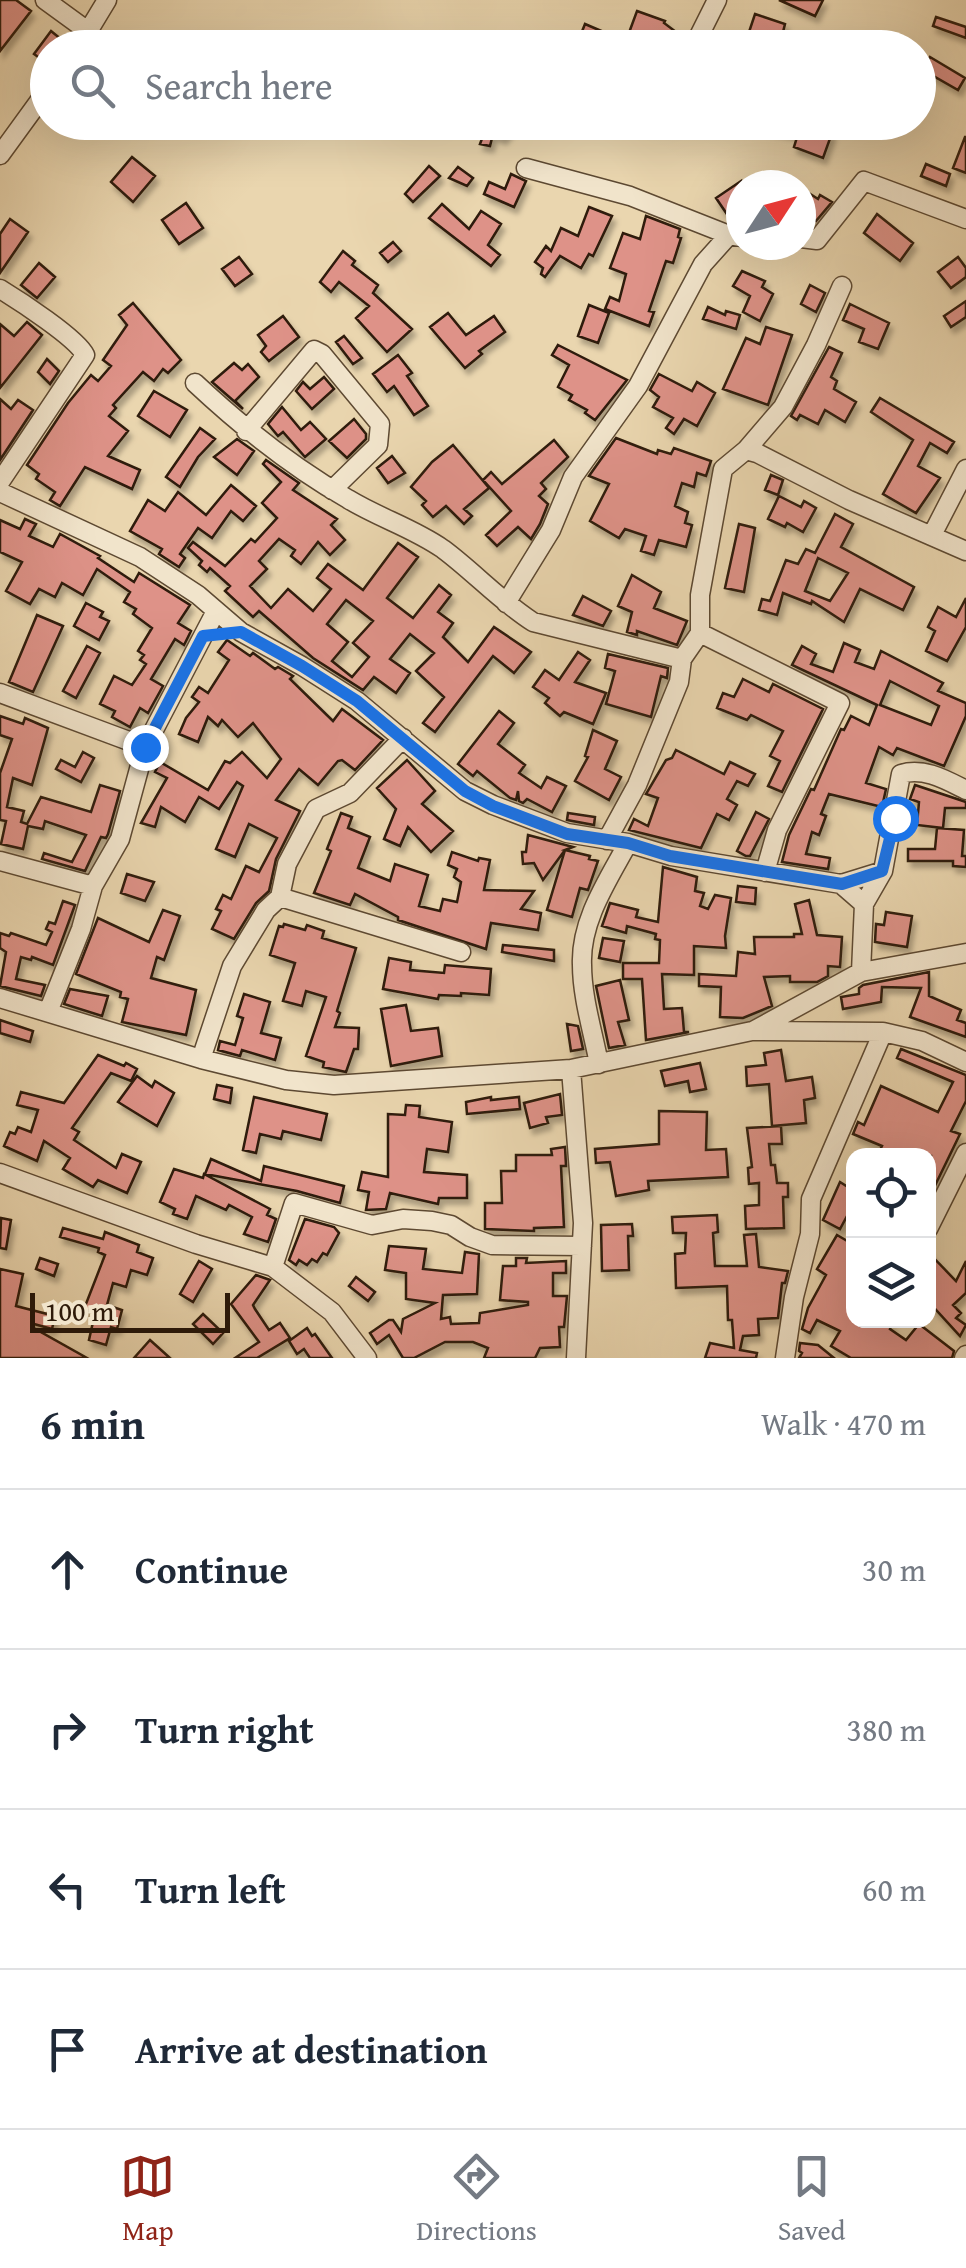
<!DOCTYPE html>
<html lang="en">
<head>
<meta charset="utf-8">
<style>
  body { margin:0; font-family:"Gentium Book Plus",serif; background:#f6f6f7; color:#1f2937 }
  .controls { position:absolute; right:30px; bottom:30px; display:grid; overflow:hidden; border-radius:20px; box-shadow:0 10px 40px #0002 }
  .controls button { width:90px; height:90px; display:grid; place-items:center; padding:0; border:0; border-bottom:2px solid #e0e1e3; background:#fff; color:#1f2937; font:50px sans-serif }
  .compass { position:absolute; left:726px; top:170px; width:90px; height:90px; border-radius:50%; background:#fff; box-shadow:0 10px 40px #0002; rotate:54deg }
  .scale { position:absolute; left:30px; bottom:25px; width:200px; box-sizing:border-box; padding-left:10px; border:5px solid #2e1a09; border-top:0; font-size:28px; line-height:35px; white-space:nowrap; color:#2e1a09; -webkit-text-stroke:8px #f1e4cb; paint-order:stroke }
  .stop { position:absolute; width:30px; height:30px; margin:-22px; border:8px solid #1a73e8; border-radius:50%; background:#fff }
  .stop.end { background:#1a73e8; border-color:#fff; box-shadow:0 2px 10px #0008 }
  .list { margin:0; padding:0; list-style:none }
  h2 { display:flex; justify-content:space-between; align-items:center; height:130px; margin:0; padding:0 40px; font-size:42px }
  h2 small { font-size:32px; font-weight:400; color:#747a83 }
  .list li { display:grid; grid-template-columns:65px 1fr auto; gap:30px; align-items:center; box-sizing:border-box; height:160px; padding:0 40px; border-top:2px solid #e0e1e3 }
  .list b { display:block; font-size:38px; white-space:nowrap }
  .list em { font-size:32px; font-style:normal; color:#747a83 }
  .icon { flex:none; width:55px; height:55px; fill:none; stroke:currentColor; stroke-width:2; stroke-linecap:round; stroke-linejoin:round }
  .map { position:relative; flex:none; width:966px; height:1358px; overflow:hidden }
  .search { position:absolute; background:#fff; box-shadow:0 10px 40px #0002; left:30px; right:30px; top:30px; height:110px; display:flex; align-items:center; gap:25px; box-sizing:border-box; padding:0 35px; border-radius:55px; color:#747a83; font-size:38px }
  .sheet { height:770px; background:#fff }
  nav { display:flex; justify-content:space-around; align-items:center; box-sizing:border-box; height:140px; border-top:2px solid #e0e1e3; background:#fff; font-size:28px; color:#747a83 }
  nav a { display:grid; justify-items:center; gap:5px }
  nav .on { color:#8f2418 }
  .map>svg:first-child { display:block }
  .building { fill:#de9288; stroke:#2e1a09; stroke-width:2.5; fill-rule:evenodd; filter:url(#shadow) }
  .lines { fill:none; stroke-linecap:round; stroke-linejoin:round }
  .minor-casing { stroke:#5d4932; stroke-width:21 }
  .minor { stroke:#f1e4cb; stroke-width:18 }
  .route { stroke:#1a73e8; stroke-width:12 }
</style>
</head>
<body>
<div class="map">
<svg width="966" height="1358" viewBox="0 0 966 1358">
  <defs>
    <filter id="shadow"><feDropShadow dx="3.5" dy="6" stdDeviation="2.5" flood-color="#0004"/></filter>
  </defs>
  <rect width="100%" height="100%" fill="#ead6af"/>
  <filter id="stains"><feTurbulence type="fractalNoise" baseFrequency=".002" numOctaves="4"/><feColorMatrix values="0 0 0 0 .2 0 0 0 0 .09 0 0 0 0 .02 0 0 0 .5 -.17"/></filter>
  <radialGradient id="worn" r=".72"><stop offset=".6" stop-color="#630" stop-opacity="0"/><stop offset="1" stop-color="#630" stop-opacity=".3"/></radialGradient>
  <path class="building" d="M0 0H16L31 11 0 51Z
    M779 0H823L815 16Z
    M637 11 665 21 664 23 684 38 678 48 664 39 662 48H649L652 38 630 30Z
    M755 14 785 24 782 36 810 48H748L746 41Z
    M936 17 966 27V38L933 26Z
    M585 24 606 33 599 48 577 44Z
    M51 31 62 40 56 48H48V64L34 54Z
    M930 57 965 78 958 90 923 70Z
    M488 122 510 129 503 138 493 134 490 146 480 144Z
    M765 122H805L832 133 823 158 794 147 798 134 765 128Z
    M965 137H966V173L953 168Z
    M132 157 155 176 133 202 111 182Z
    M926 164 950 174 946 186 921 176Z
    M429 166 440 176 413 202 405 194Z
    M458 167 473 178 467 186 449 178Z
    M511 174 526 181 514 207 484 194 489 182 505 189Z
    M741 181V224L733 223 716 198Z
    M801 188 818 199 820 195 832 202 816 221 801 212Z
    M186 203 203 228 179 244 162 220Z
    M442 204 469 229 481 211 501 224 488 245 500 255 491 266 429 218Z
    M589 207 612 216 593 256 589 254 581 268 560 256 545 277 541 274 543 268 535 262 546 246 551 251 561 228 578 236Z
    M877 214 913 243 900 261 864 233Z
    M646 216 680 229 678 237 681 238 673 263 666 261 649 311 654 312 649 326 605 309 610 297 619 301 626 274 610 268 623 233 640 239Z
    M10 219 28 232 0 273V234Z
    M393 242 401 251 388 262 380 253Z
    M343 251 355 261 352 265 378 285 373 293 412 329 387 352 356 318 369 306 339 282 331 292 320 282Z
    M239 257 252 274 235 286 222 269Z
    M958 257 966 268V277L951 288 938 272Z
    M39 263 55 277 37 298 21 285Z
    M742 271 765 281 762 287 773 294 760 321 743 312 750 296 733 286Z
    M810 285 825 293 816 312 801 304Z
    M966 301V317L951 327 944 316Z
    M133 303 181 360 168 373 163 369 154 381 143 372 113 405 116 408 109 416 128 431 108 456 140 470 132 489 85 467 60 506 50 500 55 492 36 479 39 474 27 465 68 403 91 375 98 381 111 366 103 360 127 325 119 315Z
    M850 304 889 323 878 349 859 342 864 329 843 320Z
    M589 305 609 313 598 343 578 336Z
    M708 307 725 315 726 311 740 315 736 329 703 319Z
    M448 313 466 335 494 316 505 332 479 351 482 354 465 368 430 327Z
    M283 316 299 337 269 361 261 352 266 346 258 335Z
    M27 322 42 335 0 388V324L14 336Z
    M766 327 792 335 768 405 723 389 746 338 760 344Z
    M344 336 362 358 353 364 336 342Z
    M558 345 627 380 595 420 585 413 587 410 569 400 572 395 558 387 569 365 552 355Z
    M829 347 842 353 831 377 837 381 834 389 856 402 845 422 825 410 818 424 800 415 797 420 791 416Z
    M398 355 412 373 407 376 428 406 414 415 394 386 387 392 373 374Z
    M47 359 59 371 50 384 38 372Z
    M234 363 242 370 248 364 259 377 235 401 243 409 212 382Z
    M659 374 692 391 697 382 715 393 697 426 684 419 674 434 666 428 673 418 653 407 659 397 650 390Z
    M324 377 334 389 312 409 296 391 303 382 310 389Z
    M154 391 187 410 170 437 138 416Z
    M880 398 954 442 947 453 930 443 918 466 940 478 916 513 883 494 913 440 871 412Z
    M0 399 11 409 18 400 33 410 0 460Z
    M282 407 301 430 310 422 326 439 305 457 283 432 278 436 268 424Z
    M354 419 366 434V439L347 458 329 441Z
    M200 428 215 439 198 457 180 487 166 477Z
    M616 438 657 454 658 450 671 454 674 448 711 461 706 476 697 473 694 487 682 483 675 506 688 512 685 523 692 525 686 547 659 540 654 555 641 551 646 536 625 529 619 538 590 521 609 484 589 476Z
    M237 439 254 451 237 475 214 457Z
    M554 440 568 457 541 483 546 489 539 496 548 504 540 524 531 539 518 527 497 546 486 535 511 511 483 480 491 472 502 484Z
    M453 445 489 488 464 509 472 516 464 524 446 506 433 517 422 505 426 501 411 487 432 462Z
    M392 456 405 473 388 483 377 468Z
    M266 460 299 483 293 490 337 519 331 525 345 540 330 555 318 542 301 564 291 556 295 550 279 539 259 561 267 569 250 586 271 608 288 589 313 611 331 589 317 578 328 564 363 590 398 543 418 557 387 598 413 618 439 585 451 595 438 612 453 623 443 637 468 662 494 627 531 652 514 673 493 656 435 732 423 723 444 697 416 671 434 653 410 634 390 659 410 673 396 693 374 677 363 690 313 658 259 611 253 617 225 591 230 586 210 568 207 572 199 565 202 561 188 548 193 542 225 566 251 539 255 542 277 518 262 503 281 482 263 464ZM346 600 373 621 353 643 369 657 352 677 332 661 348 642 327 624Z
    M771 475 783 480 778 495 765 490Z
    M231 485 256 506 243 521 231 511 212 538 198 528 180 554 185 558 179 567 159 554 162 549 130 531 148 500 165 511 178 492 206 515Z
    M779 496 801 507 804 501 816 508 803 532 787 523 785 527 768 519Z
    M835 514 853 524 841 547 914 587 903 610 860 589 844 622 812 601 811 604 783 593 777 615 759 610 762 599 770 601 786 560 798 564 806 549 815 553ZM818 558 848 573 830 601 805 591Z
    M25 519 36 524 29 536 53 547 60 534 100 556 98 558 134 582 139 573 190 605 178 623 191 631 184 645 175 639 151 679 163 686 148 713 140 708 130 727 112 717 115 711 100 704 114 676 132 685 146 664 140 660 144 655 138 651 152 628 133 614 136 609 124 602 130 592 97 569 83 595 62 583 55 597 39 589 30 604 6 591 22 562 0 552V520L20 529Z
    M739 524 755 528 744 592 725 588Z
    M632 575 661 592 654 608 687 621 677 645 637 631V635L627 632 632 612 618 606Z
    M583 596 611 611 603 626 573 615Z
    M966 598V627L947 661 926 651 935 631 928 627 938 607 956 617Z
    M86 603 103 612 100 617 109 621 99 640 74 626Z
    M37 615 63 626 33 692 9 682Z
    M227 640 250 656 253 653 275 669 278 667 293 676 290 679 333 721 342 709 383 740 355 770 342 760 338 761 318 785 299 769 276 800 300 811 276 859 269 891 256 903 234 939 212 929 221 911 216 909 223 895 231 899 246 866 259 872 277 838 249 824 235 857 216 849 243 786 237 782 219 809 199 797 185 822 161 807 155 827 141 823 167 778 155 772 160 762 208 790 225 761 230 763 242 752 267 778 281 759 253 723 238 737 222 720 218 726 208 717 198 742 179 734 186 718 199 702 192 697 199 687 208 693 229 660 218 652Z
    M844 643 860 650 855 662 874 669 881 651 943 683 938 691 966 703V716L944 766 897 748 893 755 879 747 866 783 886 789 882 807 829 794 821 814 826 816 819 835 812 832 806 854 830 858 828 869 782 862 789 835 811 789 814 790 841 729 844 730 851 716 869 725 877 705 792 665 802 646 816 654 811 664 833 672ZM890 681 939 706 931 725 880 705Z
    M87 646 100 653 76 698 63 691Z
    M578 652 590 660 575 682 606 693 593 724 564 712 560 716 545 703 549 698 533 687 545 670 559 680Z
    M608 654 668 668 667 678 661 676 651 717 606 704 615 671 605 668Z
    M743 679 769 692 773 684 823 709 782 792 768 786 780 761 770 756 783 731 751 715 747 720 717 708 723 693 734 697Z
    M499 711 514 723 498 744 525 765 519 773 541 788 547 777 566 786 552 812 527 799 523 803 519 801 518 791 516 800 510 798 477 771 473 776 458 764Z
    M0 716 23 724 25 718 48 728 32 785 13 778 7 807 24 811 21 822 27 824 41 797 91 812 100 785 120 791 108 834 106 838 101 837 85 871 42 859 44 853 72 862 86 835 45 821 43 829 28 826 23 849 1 844 6 821 0 820V773L12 739 0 735Z
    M593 730 617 741 605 769 621 777 609 800 575 781 588 757 585 756Z
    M676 750 724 774 730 762 755 774 748 786 737 781 727 799 737 805 729 820 717 814 701 848 629 830 634 819 648 826 658 798 646 794 666 760 672 758Z
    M83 752 94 758 81 782 56 769 61 760 75 767Z
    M407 760 435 791 422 804 453 831 431 852 408 827 400 846 384 839 396 809 377 788Z
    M915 785 966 802V808H945L943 828 917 825 919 802 910 799Z
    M756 812 769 819 750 856H746L737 851Z
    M341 813 352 817 348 828 370 837 358 868 390 881 395 864 428 875 419 906 440 911 443 899 457 902 461 882 454 877 457 869 448 865 452 852 478 861 479 858 490 860 484 890 534 891 521 909 541 913 538 930 491 923 486 949 398 920V917L355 894 350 905 314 893 331 851 327 849Z
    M568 813 595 817 594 825 567 820Z
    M937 828 964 830 962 856H966V867L953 866V861H908V849H935Z
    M528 835 573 847 565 850 590 856 589 859 598 861 588 890 580 888 572 917 547 910 565 850 543 880 534 863 523 864 522 852H526Z
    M663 867 697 877 695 891 704 893 700 906 708 909 715 895 731 898 725 936 726 948 694 946V975L662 974 664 1009 682 1008 684 1032H689L646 1040 642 979H623V963H659L660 940 655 939 656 934 627 926 626 933 602 926 610 903 638 910 636 917 658 922Z
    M127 874 154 882 145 901 121 893Z
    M738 886 756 888 755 904 736 902Z
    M809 900 817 935 842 937 840 967 828 966V976L817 982H790V976L764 977 772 1006 743 1018 720 1017 721 987 699 986V974L736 976 738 952 755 954 754 937H794V934H802L795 904Z
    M63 901 75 905 53 965 32 957 31 960 21 957 16 979 45 985 41 996 0 986 6 952 0 948V933L9 936 11 933 46 945 52 932 46 929 49 922 55 924Z
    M163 910 180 916 164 960 157 957 151 978 196 990 186 1035 122 1022 128 999 120 997 121 992 76 974 98 918 149 942Z
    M886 912 912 916 907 947 875 942 876 924 884 925Z
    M284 924 305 930 307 925 324 931 322 938 356 948 337 1011 340 1013 335 1027 359 1028 358 1049H354L346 1072 323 1067 324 1062 306 1056 326 997 306 991 302 1006 283 1001 295 963 270 955 279 926 283 927Z
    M603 938 624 941 620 962 599 958Z
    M503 945 554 950V961L502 952Z
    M389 958 411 962 410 970 444 973 445 965 491 969 489 995 461 993V996L439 995 438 999 383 989Z
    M929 972V996L961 1010 957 1020 966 1023V1037L910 1017 921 988 882 987 881 1002 843 1009 841 997 859 994V988L863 985Z
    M620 980 629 1020 618 1022 625 1045 609 1048 596 986Z
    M70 989 108 996 102 1016 64 1004Z
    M244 994 270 1002 261 1033 281 1038 275 1060 242 1050 240 1056 218 1050 220 1041 235 1045 243 1018 237 1016Z
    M406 1005 411 1031 438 1028 442 1056 391 1066 381 1009Z
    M0 1020 33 1031 30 1042 0 1033Z
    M567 1024 578 1026 583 1049 571 1051Z
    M901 1049 966 1075V1101L951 1131 960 1134 928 1200 931 1156H877L882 1146 853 1134 858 1122 864 1125 881 1086 938 1112 953 1082 897 1058Z
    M781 1050 786 1081 812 1077 815 1098 804 1100 806 1123 772 1126 769 1084 747 1086 746 1067 766 1065 764 1053Z
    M98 1055 124 1066 126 1063 137 1069 131 1081 111 1073 72 1128 79 1132 74 1140 116 1168 122 1154 141 1162 127 1193 98 1180 93 1187 63 1169 70 1158 44 1141 37 1161 4 1146 10 1132 15 1134 18 1127 31 1132 38 1110 17 1105 21 1092 64 1103Z
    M700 1063 706 1089 690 1092 688 1081 665 1086 661 1071Z
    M137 1076 152 1087 155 1081 174 1093 157 1126 118 1102Z
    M217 1085 232 1088 230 1103 214 1099Z
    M560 1094 562 1115 546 1117 548 1123 530 1128 524 1103Z
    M254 1097 327 1114 321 1140 283 1131 281 1139 260 1134 256 1153 243 1150Z
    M491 1097V1100L519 1097 520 1109 467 1114 466 1102Z
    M406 1105 420 1106 419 1117 452 1122 448 1152 427 1149 424 1172 467 1175V1198H439L438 1204 390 1193 386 1209 366 1210 369 1192 358 1190 362 1172 388 1177V1114L405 1115Z
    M659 1111 707 1112 706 1150 726 1149 728 1177 648 1181 649 1190 616 1196 610 1162 596 1163 595 1149 659 1144Z
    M781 1126 782 1144H769L771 1165H775L777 1183H788V1197H783L784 1228 746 1229 745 1206 759 1205V1183L749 1184 748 1168 752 1167 747 1128Z
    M565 1147 566 1166H561L564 1227 534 1228V1231L485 1229V1203H502L501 1171H516V1155H552L551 1149Z
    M211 1159 261 1181 264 1166 344 1186 340 1203 297 1191 205 1174Z
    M174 1169 203 1178 204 1174 270 1209 267 1215 276 1219 268 1242 244 1234 252 1217 229 1205 226 1210 196 1196 187 1219 173 1214 175 1209 160 1202Z
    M840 1182 854 1191V1203L840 1229 823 1220Z
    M717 1215 718 1232 713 1233 715 1266H747L744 1235 756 1234 759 1267 788 1271 785 1283H782L778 1318 758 1319 759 1335 743 1336 740 1350 757 1353 756 1358H705L710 1343 734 1348 732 1320H728L727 1286 676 1288 675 1254 685 1253 686 1233H673L672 1217Z
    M1 1218 11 1220 6 1249 0 1248Z
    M305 1219 334 1227 339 1233 327 1255 323 1253 317 1262 312 1259 307 1265 299 1260 296 1265 289 1260Z
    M632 1224 633 1236H628L629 1270 602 1271 601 1225Z
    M63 1228 103 1239 105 1232 139 1245 137 1252 153 1258 147 1275 131 1270 126 1287 113 1283 107 1305 122 1310 117 1329 111 1327 106 1345 89 1340 95 1313 84 1309 105 1255 98 1252 99 1248 60 1237Z
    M837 1235 854 1245V1320H881L892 1325 890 1329 906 1340 919 1324 954 1351 952 1358H851L831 1346 840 1331 817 1320 810 1333 802 1329 808 1308 826 1275 817 1269Z
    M389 1246 426 1249 423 1269 462 1273 465 1252 479 1254 477 1294 443 1295 441 1319 450 1317 451 1324 479 1323 480 1313 528 1305V1302L500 1300 503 1266H516V1258H527L526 1263 566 1261V1273H553V1296H567L564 1327H559L560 1347 540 1348 535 1358H484L488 1348 473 1342H445L414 1358H403L389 1335 377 1344 370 1333 389 1320H393L401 1332 403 1319 435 1303 406 1299V1273L385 1270Z
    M928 1252 956 1281 966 1261V1293L953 1305 961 1313 956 1318 966 1325 960 1336 928 1301Z
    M40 1258 58 1264 54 1276 36 1269Z
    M199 1261 212 1269 193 1302 180 1294Z
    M0 1269 23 1274 16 1306 55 1316 52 1329 34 1324 32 1327 87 1358H0Z
    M256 1275 270 1280 253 1305 255 1309 269 1330 280 1323 290 1338 257 1358H235L259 1342 231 1304Z
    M356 1277 375 1292 368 1301 349 1286Z
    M203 1314 223 1333 213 1344 193 1324Z
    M307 1328 312 1336 315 1334 332 1358H310L304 1349 297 1354 289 1341Z
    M150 1340 170 1358H134Z
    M800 1343 818 1345 834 1358H799L802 1353 799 1351Z"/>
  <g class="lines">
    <g class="minor-casing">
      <path id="minor" d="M45 0 89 32
        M78 48 107 0
        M693 48 717 0
        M0 155 48 89
        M526 168 630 196 729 235
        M801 238 817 240 864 181 966 219
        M0 289C18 300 77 338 85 355L0 482
        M195 383C242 427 292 467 348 499 379 518 413 528 443 549 474 572 500 601 533 622L682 659
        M246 431 314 350 322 354 380 424 378 445 332 490
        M746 450 783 407 816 345 842 286
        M0 492 140 557 198 595 241 632 302 666 357 701 465 791 493 805 567 833 628 843 671 856 841 884 864 904 861 972
        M932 535 966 469
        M506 603 551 530 573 477 638 386 703 264 729 235 741 237
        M700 633 840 703 777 830 765 872
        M0 693 145 747
        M607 840 637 785 679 682 682 659 700 633V595L723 469 746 450 757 453 849 500 966 551
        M0 861 93 886
        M841 884 883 871
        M280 897 461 952
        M864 904 883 871 901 774C924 767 946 780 966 790
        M0 998 201 1059 286 1080 334 1085 571 1069 752 1031 883 1032 922 1041 966 1062
        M48 1012 81 929 93 886 120 839 145 747 216 611
        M753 1031 861 972 966 953
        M201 1059 232 966 266 910 280 897 287 864 316 809 350 793 403 738
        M599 1064C593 1032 582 997 582 965 580 921 608 880 628 843
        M571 1069 583 1223 576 1358
        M0 1173 196 1244 273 1267 332 1312 367 1358
        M928 1229 966 1153
        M273 1267 294 1203 372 1225 403 1219 432 1221 451 1225 470 1237 492 1245 582 1246
        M785 1358 794 1297 810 1234 811 1199 883 1032
        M964 1358 966 1355"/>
    </g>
    <use href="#minor" class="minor"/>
  </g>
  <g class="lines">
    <path class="route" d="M145 747 203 636 241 632 302 666 357 701 465 791 493 806 567 834 628 843 670 856 842 884 882 871 895 818"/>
  </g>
  <rect width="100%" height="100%" filter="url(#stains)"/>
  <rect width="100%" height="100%" fill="url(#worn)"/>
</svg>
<div class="controls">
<button><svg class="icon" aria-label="locate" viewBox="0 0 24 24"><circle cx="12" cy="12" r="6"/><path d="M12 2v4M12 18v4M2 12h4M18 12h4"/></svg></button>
<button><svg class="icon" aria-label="layers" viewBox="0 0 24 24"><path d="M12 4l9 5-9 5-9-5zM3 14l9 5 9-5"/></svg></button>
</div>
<svg class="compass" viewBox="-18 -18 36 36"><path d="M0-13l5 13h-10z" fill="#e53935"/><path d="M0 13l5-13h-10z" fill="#747a83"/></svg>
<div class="scale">100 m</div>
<div class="stop" style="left:895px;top:818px"></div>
<div class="stop end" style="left:145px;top:747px"></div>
<div class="search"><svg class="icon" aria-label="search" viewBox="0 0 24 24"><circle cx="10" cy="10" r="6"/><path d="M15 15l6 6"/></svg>Search here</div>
</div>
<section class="sheet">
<h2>6 min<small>Walk · 470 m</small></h2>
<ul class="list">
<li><svg class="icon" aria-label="ahead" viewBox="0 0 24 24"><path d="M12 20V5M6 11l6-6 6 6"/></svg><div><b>Continue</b></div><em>30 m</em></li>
<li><svg class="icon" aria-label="right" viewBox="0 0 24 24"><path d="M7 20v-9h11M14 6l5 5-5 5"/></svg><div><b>Turn right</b></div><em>380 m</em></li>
<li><svg class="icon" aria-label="left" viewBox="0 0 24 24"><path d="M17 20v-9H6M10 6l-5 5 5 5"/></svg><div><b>Turn left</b></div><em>60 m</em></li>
<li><svg class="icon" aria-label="arrive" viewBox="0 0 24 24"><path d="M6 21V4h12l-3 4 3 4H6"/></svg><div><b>Arrive at destination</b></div></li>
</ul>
</section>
<nav>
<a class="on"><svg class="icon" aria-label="map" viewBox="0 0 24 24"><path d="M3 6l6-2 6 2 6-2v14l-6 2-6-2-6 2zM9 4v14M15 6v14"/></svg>Map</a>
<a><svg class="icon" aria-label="directions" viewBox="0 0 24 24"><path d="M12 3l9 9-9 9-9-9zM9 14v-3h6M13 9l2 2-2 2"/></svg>Directions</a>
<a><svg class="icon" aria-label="saved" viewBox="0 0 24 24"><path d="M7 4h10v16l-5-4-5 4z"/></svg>Saved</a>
</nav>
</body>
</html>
